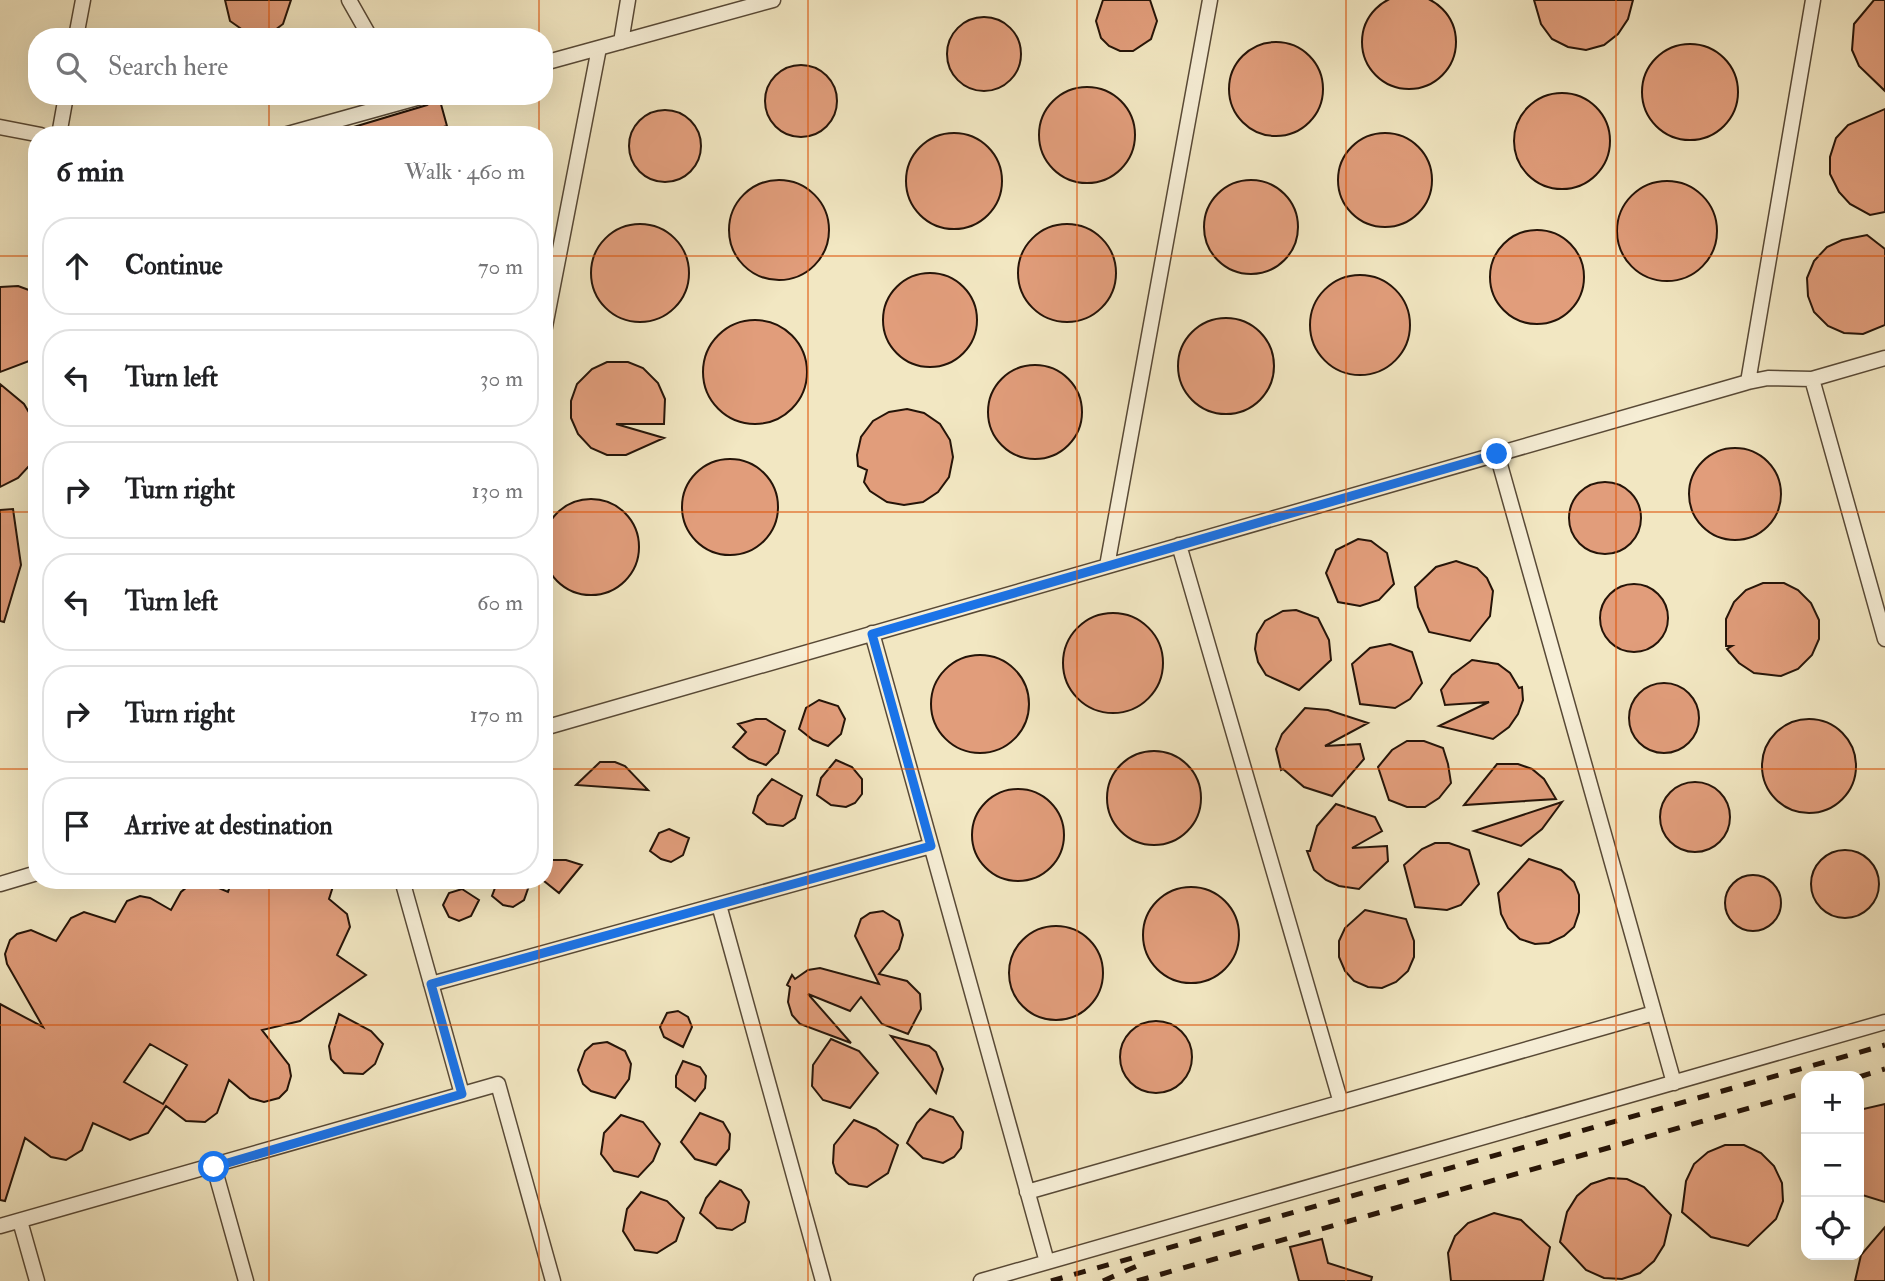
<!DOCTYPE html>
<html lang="en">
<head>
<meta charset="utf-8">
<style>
  body { margin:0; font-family:"IM FELL Double Pica",serif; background:#f6f6f6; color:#202124 }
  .controls { position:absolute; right:21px; bottom:21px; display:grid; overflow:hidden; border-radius:14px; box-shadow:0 7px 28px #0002 }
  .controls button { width:63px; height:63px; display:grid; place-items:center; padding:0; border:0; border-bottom:2px solid #e0e0e0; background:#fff; color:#202124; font:35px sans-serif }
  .stop { position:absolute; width:21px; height:21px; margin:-16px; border:5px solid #1a73e8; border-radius:50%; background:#fff }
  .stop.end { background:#1a73e8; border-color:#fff; box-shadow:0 2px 7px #0008 }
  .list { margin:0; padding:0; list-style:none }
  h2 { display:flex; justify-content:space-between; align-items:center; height:91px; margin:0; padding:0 28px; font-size:30px }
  h2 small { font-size:23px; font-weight:400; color:#757577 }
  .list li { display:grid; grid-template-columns:46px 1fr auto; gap:21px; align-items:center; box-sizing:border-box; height:98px; margin:0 14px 14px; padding:0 14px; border:2px solid #e0e0e0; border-radius:28px }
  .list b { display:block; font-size:26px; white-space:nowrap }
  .list em { font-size:23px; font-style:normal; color:#757577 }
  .icon { flex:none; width:38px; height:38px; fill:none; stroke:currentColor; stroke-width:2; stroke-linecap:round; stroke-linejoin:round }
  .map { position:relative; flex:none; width:1885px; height:1281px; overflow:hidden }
  .search { position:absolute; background:#fff; box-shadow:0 7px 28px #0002; left:28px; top:28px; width:525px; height:77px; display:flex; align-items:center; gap:18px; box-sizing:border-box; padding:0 24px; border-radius:28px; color:#757577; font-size:26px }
  .panel { position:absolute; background:#fff; box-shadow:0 7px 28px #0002; left:28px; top:126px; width:525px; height:763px; border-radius:28px }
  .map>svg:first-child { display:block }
  .building { fill:#e19d7b; stroke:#251408; stroke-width:2; fill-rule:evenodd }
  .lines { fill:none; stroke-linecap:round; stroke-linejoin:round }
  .lane-casing { stroke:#584936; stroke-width:17 }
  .lane { stroke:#f7efd7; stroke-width:14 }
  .rail { stroke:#251408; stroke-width:5; stroke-dasharray:12 12; stroke-linecap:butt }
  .route { stroke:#1a73e8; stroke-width:9 }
  .grid { fill:none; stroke:#de560c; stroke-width:2; stroke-opacity:0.55 }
</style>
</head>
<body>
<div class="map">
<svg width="1885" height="1281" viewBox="0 0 1885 1281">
  <rect width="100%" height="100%" fill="#f2e7c2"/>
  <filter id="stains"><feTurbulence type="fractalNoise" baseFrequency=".00286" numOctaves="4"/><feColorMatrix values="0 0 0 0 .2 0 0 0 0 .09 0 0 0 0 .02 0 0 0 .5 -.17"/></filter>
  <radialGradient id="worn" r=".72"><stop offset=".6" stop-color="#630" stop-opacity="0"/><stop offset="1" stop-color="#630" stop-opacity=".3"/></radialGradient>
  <path class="building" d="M1362 42a47 47 0 1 1 94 0a47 47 0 1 1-94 0Z
    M225 0H291L283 24 271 33 250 35 230 21Z
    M1103 0H1150L1157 21 1151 39 1133 51H1120L1109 46 1101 38 1096 21Z
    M1534 0H1633L1628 19 1618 34 1604 45 1586 50 1568 47 1552 39 1541 24Z
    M1874 0H1885V91L1859 66 1852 50 1854 24Z
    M947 54a37 37 0 1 1 74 0a37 37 0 1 1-74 0Z
    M1229 89a47 47 0 1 1 94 0a47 47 0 1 1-94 0Z
    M1642 92a48 48 0 1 1 96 0a48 48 0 1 1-96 0Z
    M765 101a36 36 0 1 1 72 0a36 36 0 1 1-72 0Z
    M1039 135a48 48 0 1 1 96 0a48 48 0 1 1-96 0Z
    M1514 141a48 48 0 1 1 96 0a48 48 0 1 1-96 0Z
    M439 97 447 126 416 135H327L427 105Z
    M1885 109V212L1870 215 1850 204 1839 192 1830 174V157L1836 138 1848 125Z
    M629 146a36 36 0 1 1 72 0a36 36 0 1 1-72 0Z
    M906 181a48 48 0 1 1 96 0a48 48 0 1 1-96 0Z
    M1338 180a47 47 0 1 1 94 0a47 47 0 1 1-94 0Z
    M1204 227a47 47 0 1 1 94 0a47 47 0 1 1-94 0Z
    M729 230a50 50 0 1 1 100 0a50 50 0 1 1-100 0Z
    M1617 231a50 50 0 1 1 100 0a50 50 0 1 1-100 0Z
    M1018 273a49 49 0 1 1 98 0a49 49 0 1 1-98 0Z
    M591 273a49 49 0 1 1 98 0a49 49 0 1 1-98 0Z
    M1490 277a47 47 0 1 1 94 0a47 47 0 1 1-94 0Z
    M1867 235 1885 249V325L1863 334 1844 333 1828 326 1814 312 1808 296 1807 278 1814 261 1827 247 1842 240Z
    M883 320a47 47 0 1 1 94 0a47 47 0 1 1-94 0Z
    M1310 325a50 50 0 1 1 100 0a50 50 0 1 1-100 0Z
    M18 286 37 293V358L0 372V287Z
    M1178 366a48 48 0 1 1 96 0a48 48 0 1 1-96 0Z
    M703 372a52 52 0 1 1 104 0a52 52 0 1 1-104 0Z
    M607 362H628L643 368 658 383 665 399 664 424H616L664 438 626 455H607L591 448 578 434 571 418V401L577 384 592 369Z
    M988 412a47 47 0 1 1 94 0a47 47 0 1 1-94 0Z
    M0 384 24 404 37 426V451L30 465 18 478 0 487Z
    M907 409 924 413 940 424 950 440 953 457 949 477 938 492 923 502 904 505 887 502 870 491 864 482 867 470 858 466 857 455 861 437 873 421 889 412Z
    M1689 494a46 46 0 1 1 92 0a46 46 0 1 1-92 0Z
    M682 507a48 48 0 1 1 96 0a48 48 0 1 1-96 0Z
    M1569 518a36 36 0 1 1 72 0a36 36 0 1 1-72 0Z
    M543 547a48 48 0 1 1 96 0a48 48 0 1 1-96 0Z
    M13 509 21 565 4 622 0 621V510Z
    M1358 539 1371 541 1387 553 1394 584 1379 600 1360 606 1338 602 1326 573 1336 550Z
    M1456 561 1477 568 1487 578 1493 591 1490 616 1470 641 1429 632 1418 607 1415 587 1436 567Z
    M1763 583H1784L1798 590 1811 603 1819 620V639L1812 655 1798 669 1781 676 1754 673 1739 663 1727 649 1732 646H1726V619L1734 602 1746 590Z
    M1600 618a34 34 0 1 1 68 0a34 34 0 1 1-68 0Z
    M1296 610 1318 618 1329 640 1331 660 1299 690 1266 675 1258 662 1255 649 1257 634 1265 621 1283 611Z
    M1063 663a50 50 0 1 1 100 0a50 50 0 1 1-100 0Z
    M1390 644 1412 652 1422 683 1410 699 1395 708 1360 704 1352 664 1370 648Z
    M931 704a49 49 0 1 1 98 0a49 49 0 1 1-98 0Z
    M1472 660 1498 664 1510 673 1519 688 1522 687 1523 700 1518 714 1509 727 1493 739 1439 726 1489 702 1445 705 1441 690 1452 675Z
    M1629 718a35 35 0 1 1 70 0a35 35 0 1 1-70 0Z
    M819 700 838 706 845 719 841 734 828 746 813 740 799 729 806 708Z
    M1305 708 1328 710 1368 723 1325 746 1360 744 1364 759 1332 796 1304 787 1283 769 1281 770 1276 749 1282 734Z
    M1762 766a47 47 0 1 1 94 0a47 47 0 1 1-94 0Z
    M756 719H766L785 731 778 753 766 765 749 759 733 747 746 732 738 724Z
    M1407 741H1424L1443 748 1448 764 1451 783 1439 798 1425 807H1407L1389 800 1378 767 1392 750Z
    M1107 798a47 47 0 1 1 94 0a47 47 0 1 1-94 0Z
    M836 760 852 767 862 779V794L855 803 846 807 831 805 817 795 821 778Z
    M600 762H615L625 766 648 790 576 785Z
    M1497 764H1518L1532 769 1544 779 1556 799 1464 805Z
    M772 779 802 796 795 818 783 826 767 824 753 813 758 796Z
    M1660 817a35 35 0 1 1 70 0a35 35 0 1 1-70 0Z
    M972 835a46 46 0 1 1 92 0a46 46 0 1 1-92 0Z
    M1562 802 1542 829 1521 846 1474 831Z
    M1336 804 1375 817 1382 831 1352 848 1387 846 1388 861 1359 889 1339 886 1326 880 1314 870 1307 851H1310L1317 826Z
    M669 829 689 838 683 855 671 862 661 859 650 851 659 833Z
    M1435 843H1449L1469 850 1479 884 1461 905 1447 910 1415 907 1404 865 1422 849Z
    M1811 884a34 34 0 1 1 68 0a34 34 0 1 1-68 0Z
    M1529 859 1561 870 1574 882 1579 895V912L1574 927 1564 936 1549 943 1535 944 1520 939 1508 928 1501 914 1498 893Z
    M544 860H566L582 865 559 893 544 881Z
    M1725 903a28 28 0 1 1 56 0a28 28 0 1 1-56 0Z
    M232 880H335L329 899 347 914 350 927 337 955 366 975 300 1021 262 1030 289 1065 291 1076 287 1090 279 1098 264 1102 250 1098 229 1080 217 1113 205 1122 186 1121 166 1106 148 1133 130 1140 93 1123 82 1150 66 1160 51 1157 25 1138 5 1201 0 1200V1004L43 1027 7 964 5 954 10 940 17 934 31 930 56 941 71 918 84 912 115 922 127 901 140 896 150 898 171 910 181 892 192 883H207L228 892ZM150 1044 187 1065 163 1104 124 1082Z
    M498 880H531L524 900 513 907 503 905 492 896Z
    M1143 935a48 48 0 1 1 96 0a48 48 0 1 1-96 0Z
    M462 889 479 900 471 916 459 921 449 917 443 905 449 893Z
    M1365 910 1406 919 1414 941V957L1408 971 1396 982 1382 988 1368 987 1354 981 1345 971 1339 957V941L1345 928Z
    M883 911 899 921 903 935 899 949 879 974 907 981 920 994 921 1009 908 1034 882 1024 861 997 850 1011 808 994 851 1043 800 1024 792 1015 788 1002 790 987 787 985 792 975 795 979 808 970 820 968 879 984 855 936 861 919 870 913Z
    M1009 973a47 47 0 1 1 94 0a47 47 0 1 1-94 0Z
    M678 1011 688 1017 692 1027 683 1047 664 1037 660 1027 667 1013Z
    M339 1014 371 1031 383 1044 375 1064 363 1074 344 1073 331 1059 329 1046Z
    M1120 1057a36 36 0 1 1 72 0a36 36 0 1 1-72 0Z
    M891 1036 929 1046 936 1052 943 1069 936 1093Z
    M831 1039 859 1051 878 1073 850 1108 823 1100 812 1086 813 1065Z
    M607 1042 625 1051 631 1064 629 1079 615 1098 591 1091 583 1084 578 1070 585 1051 593 1044Z
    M683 1061 700 1067 706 1076 705 1088 695 1101 676 1087V1076Z
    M1885 1104V1202L1859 1194V1110Z
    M930 1109 953 1117 963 1132 961 1148 954 1157 943 1163 923 1158 907 1143 917 1123Z
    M700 1113 723 1122 730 1134 729 1149 716 1165 695 1159 681 1142Z
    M621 1115 643 1122 660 1144 653 1161 638 1177 614 1171 601 1154 604 1133Z
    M854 1120 876 1129 898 1145 888 1173 867 1187 849 1184 836 1173 833 1163 834 1145Z
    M1725 1145H1744L1761 1153 1774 1166 1782 1183 1783 1201 1776 1219 1748 1246 1711 1237 1682 1212 1686 1181 1694 1164 1708 1152Z
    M1609 1178 1627 1179 1644 1187 1671 1215 1664 1245 1654 1261 1640 1273 1622 1279 1604 1278 1586 1270 1560 1242 1567 1212 1577 1196 1591 1184Z
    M720 1181 741 1190 749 1202 745 1222 732 1230 717 1228 700 1213 706 1198Z
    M641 1192 667 1201 684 1218 676 1241 657 1253 635 1250 623 1231 627 1209Z
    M1494 1213 1521 1220 1550 1247 1543 1281H1451L1448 1253 1455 1236 1468 1223Z
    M1885 1227V1281H1855L1861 1255Z
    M1322 1239 1328 1263 1372 1277 1371 1281H1299L1290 1247Z"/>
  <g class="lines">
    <g class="lane-casing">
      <path id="lane" d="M349 0 370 37
        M76 37 83 0
        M621 42 628 0
        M544 63 773 0
        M0 127 41 135
        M59 135 66 96
        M284 135 424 96
        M544 332 599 48
        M1812 379 1885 639
        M1748 382 1813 0
        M1497 454 1674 1083
        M1179 545 1341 1103
        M1107 566 1210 0
        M872 633 1047 1262
        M544 728 1748 382 1768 378 1812 379 1885 358
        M402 880 462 1094
        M0 884 37 873
        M719 905 823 1281
        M431 984 931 846
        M214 1167 246 1281
        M1027 1192 1654 1013
        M20 1221 37 1281
        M0 1226 498 1084 553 1281
        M981 1281 1885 1022"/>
    </g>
    <use href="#lane" class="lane"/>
    <path class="rail" d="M1859 1077 1885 1069
      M1051 1281 1885 1045
      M1103 1281 1146 1262
      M1137 1281 1806 1092"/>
  </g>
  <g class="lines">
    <path class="route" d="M214 1167 462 1094 431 984 931 846 872 634 1497 454"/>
  </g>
  <path class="grid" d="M269 0V37M539 0V37M808 0V1281M1077 0V1281M1346 0V1281M1616 0V1281M269 96V135M539 96V135M0 256H37M544 256H1885M0 512H37M544 512H1885M0 769H37M544 769H1885M269 880V1281M539 880V1281M0 1025H1885"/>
  <rect width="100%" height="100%" filter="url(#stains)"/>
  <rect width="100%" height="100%" fill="url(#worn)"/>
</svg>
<div class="controls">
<button>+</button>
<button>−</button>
<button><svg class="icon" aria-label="locate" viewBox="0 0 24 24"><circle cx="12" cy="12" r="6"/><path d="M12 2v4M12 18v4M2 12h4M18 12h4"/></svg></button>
</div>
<div class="stop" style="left:214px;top:1167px"></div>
<div class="stop end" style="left:1497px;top:454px"></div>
<div class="search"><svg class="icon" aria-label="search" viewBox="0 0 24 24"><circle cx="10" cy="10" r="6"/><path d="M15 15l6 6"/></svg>Search here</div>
<section class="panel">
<h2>6 min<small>Walk · 460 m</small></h2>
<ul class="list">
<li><svg class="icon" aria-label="ahead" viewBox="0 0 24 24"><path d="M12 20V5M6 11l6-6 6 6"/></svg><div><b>Continue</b></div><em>70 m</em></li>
<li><svg class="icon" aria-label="left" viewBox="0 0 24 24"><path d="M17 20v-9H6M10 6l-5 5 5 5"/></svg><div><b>Turn left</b></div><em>30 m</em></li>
<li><svg class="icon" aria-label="right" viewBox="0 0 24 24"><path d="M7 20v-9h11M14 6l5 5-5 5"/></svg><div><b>Turn right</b></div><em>130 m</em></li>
<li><svg class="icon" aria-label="left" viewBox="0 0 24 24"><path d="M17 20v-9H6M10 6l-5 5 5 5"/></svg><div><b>Turn left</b></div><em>60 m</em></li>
<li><svg class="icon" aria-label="right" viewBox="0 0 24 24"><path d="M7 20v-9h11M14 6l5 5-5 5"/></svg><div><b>Turn right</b></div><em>170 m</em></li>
<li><svg class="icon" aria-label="arrive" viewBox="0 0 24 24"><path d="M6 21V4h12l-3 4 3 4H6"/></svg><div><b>Arrive at destination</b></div></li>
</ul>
</section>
</div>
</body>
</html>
